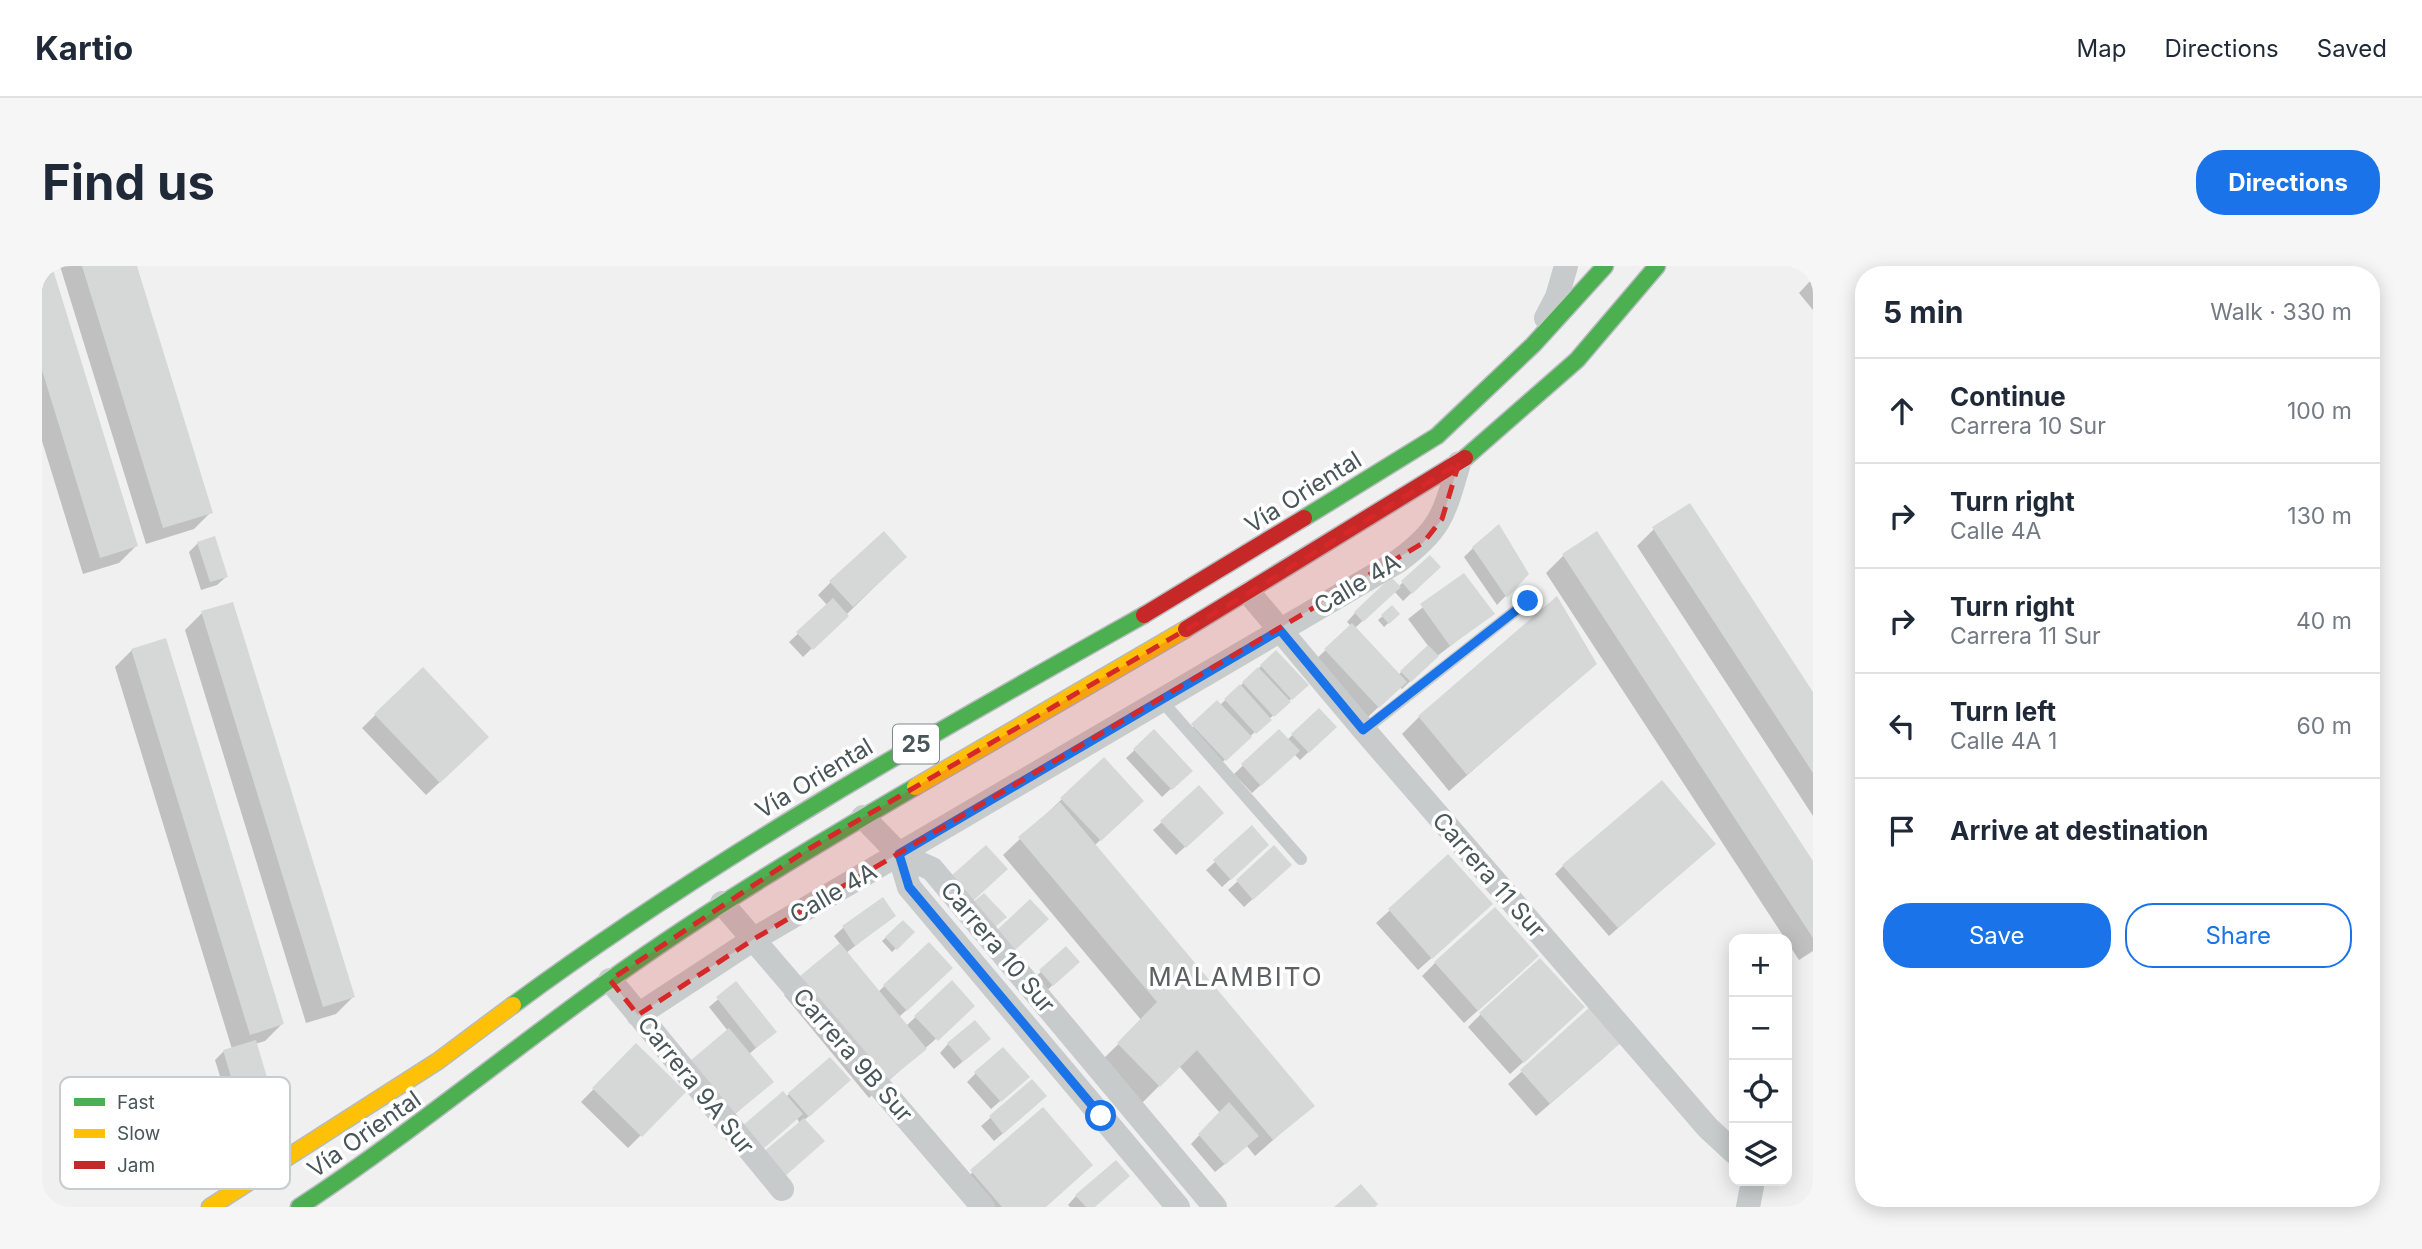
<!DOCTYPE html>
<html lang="en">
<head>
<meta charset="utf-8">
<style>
  body { margin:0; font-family:Inter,sans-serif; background:#f6f6f7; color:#1f2937 }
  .controls { position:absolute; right:21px; bottom:21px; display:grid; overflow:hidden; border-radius:14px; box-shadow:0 4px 18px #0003 }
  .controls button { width:63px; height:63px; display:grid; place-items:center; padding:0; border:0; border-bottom:2px solid #e0e1e3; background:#fff; color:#1f2937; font:35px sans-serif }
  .stop { position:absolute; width:21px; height:21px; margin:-16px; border:5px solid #1a73e8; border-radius:50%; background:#fff }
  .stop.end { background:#1a73e8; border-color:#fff; box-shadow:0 2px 7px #0008 }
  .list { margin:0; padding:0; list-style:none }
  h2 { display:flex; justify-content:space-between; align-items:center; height:91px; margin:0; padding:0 28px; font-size:30px }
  h2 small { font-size:23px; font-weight:400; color:#747a83 }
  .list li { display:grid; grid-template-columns:46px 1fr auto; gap:21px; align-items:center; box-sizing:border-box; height:105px; padding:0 28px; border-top:2px solid #e0e1e3 }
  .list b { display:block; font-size:26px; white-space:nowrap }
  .list p { margin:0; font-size:23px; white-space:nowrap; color:#747a83 }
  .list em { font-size:23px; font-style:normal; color:#747a83 }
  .actions { display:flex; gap:14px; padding:21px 28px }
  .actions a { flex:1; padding:16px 0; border:2px solid #1a73e8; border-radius:28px; text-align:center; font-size:24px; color:#1a73e8 }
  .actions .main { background:#1a73e8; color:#fff }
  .icon { flex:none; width:38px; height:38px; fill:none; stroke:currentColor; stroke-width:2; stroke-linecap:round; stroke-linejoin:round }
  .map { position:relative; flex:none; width:1771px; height:941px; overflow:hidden; border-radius:28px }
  header { display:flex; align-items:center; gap:42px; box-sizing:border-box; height:98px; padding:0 35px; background:#fff; border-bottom:2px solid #e0e1e3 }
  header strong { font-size:33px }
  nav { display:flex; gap:38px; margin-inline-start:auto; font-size:24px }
  .intro { display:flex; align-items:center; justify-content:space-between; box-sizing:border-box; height:168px; padding:0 42px }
  h1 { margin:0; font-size:49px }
  .button { padding:18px 32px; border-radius:28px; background:#1a73e8; color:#fff; font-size:24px; font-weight:700 }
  main { display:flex; gap:42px; padding:0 42px }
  aside { flex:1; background:#fff; border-radius:28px; box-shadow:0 4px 18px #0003 }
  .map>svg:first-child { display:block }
  .shadow { fill:#0003 }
  .building { fill:#d6d8d8 }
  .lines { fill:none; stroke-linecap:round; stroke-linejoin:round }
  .fast-casing { stroke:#b5bbbe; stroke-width:19 }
  .slow-casing { stroke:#b5bbbe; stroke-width:19 }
  .jam-casing { stroke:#b5bbbe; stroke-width:19 }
  .lane { stroke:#c7cbcb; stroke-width:12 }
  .street { stroke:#c7cbcb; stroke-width:24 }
  .fast { stroke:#4caf50; stroke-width:16 }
  .slow { stroke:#ffc107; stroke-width:16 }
  .jam { stroke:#c62828; stroke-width:16 }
  .route { stroke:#1a73e8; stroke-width:9 }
  .marked { fill:#d62828; fill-opacity:0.2; stroke:#d62828; stroke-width:5; stroke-dasharray:14 9; stroke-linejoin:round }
  .labels { text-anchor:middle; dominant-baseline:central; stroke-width:7; stroke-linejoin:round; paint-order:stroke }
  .shield { fill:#fff; stroke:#7f898c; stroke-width:2 }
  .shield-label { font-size:23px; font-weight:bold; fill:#48565a }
  .street-label { font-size:24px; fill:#48565a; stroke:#fff }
  .neighbourhood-label { font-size:26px; letter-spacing:2px; fill:#5c6063; stroke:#fff }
  .key { fill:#fff; stroke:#c8ccce; stroke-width:2 }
  .key-label { font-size:19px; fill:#48565a }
</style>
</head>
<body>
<header>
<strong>Kartio</strong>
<nav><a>Map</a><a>Directions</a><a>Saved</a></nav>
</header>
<div class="intro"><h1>Find us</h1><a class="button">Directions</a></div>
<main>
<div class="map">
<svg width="1771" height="941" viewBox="0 0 1771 941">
  <rect width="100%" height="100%" fill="#f0f0f0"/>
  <path class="shadow" d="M0 0H8L94 280 77 297 41 308 0 175Z
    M18 0H93L169 246 152 263 104 278Z
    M1771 12V44L1757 27Z
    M1612 263 1771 429V550L1595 280Z
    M1555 268 1771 599V685L1757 694 1504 307 1521 290Z
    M156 277 184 311 175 319 159 324 147 286Z
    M1431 282 1485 308 1455 339 1422 291Z
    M1388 291V309L1361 335 1352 325 1313 362 1356 409 1387 381 1366 353 1422 309 1450 348 1394 391 1360 423 1357 421 1323 454 1270 397 1309 360 1305 356 1313 347 1356 321Z
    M850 304 761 391 747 376 786 340 776 329 789 316Z
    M1350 342 1356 348 1342 361 1336 354Z
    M160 347 311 731 294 748 264 757 143 364Z
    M90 384 240 758 223 775 213 778 225 818 217 826 186 836 173 794 181 786 190 783 73 401Z
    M1234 386 1264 419 1174 502 1142 468 1178 439Z
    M1553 398 1407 525 1360 468 1377 451Z
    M381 403 432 484 384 529 320 462Z
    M1277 445 1293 461 1258 494 1252 488 1210 527 1192 508 1237 465 1245 474Z
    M1112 466 1148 505 1120 531 1084 492Z
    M1020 533 1087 547 1052 580 1270 840 1213 890 1205 880 1173 906 1149 878 1178 847 1137 800 1100 837 1059 795 1100 755 961 589Z
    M1172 555 1134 589 1111 564 1120 556Z
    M1232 582 1239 607 1202 641 1186 624Z
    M1663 586 1567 670 1513 608 1521 600Z
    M1217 587 1180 621 1164 604 1173 596Z
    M1406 591 1436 651 1376 704 1334 657Z
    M840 634 852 650 804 687 836 726 887 679 900 711 857 751 864 760 910 717 931 740 827 832 742 729 799 679 792 670 801 662Z
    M861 656 871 666 850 686 840 675Z
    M1024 683 1027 704 1002 727 990 714Z
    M1393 697 1482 703 1422 757 1380 710Z
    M694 718 733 766 707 788 730 816 679 860 686 765 667 741Z
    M1549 743 1566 788 1494 850 1466 818Z
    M1439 748 1528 754 1468 808 1426 761Z
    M906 778 938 781 912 803 898 787Z
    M594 780 642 826 586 882 539 836Z
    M934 807 977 819 949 843 925 816Z
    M990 816 994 839 952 875 939 860Z
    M798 822 758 858 744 831 747 828Z
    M1000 844 1049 899 1003 941H928L912 923Z
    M1034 930 1052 941H1028L1026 939Z"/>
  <path class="building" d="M0 0H10L96 280 58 292 0 104Z
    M40 0H95L171 247 121 262Z
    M1648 237 1771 426V507L1610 261Z
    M1457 258 1487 308 1465 332 1430 281Z
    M842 265 865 291 811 341 787 315Z
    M1555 265 1771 595V672L1520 288Z
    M173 270 186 311 168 316 155 276Z
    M1388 289 1399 301 1370 328 1359 315Z
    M1422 307 1453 348 1408 380 1378 338Z
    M1349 311 1359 321 1321 356 1312 346Z
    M1515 330 1555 398 1425 509 1376 450Z
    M791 332 807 350 771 384 754 366Z
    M191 336 313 731 281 741 159 345Z
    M1350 339 1358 348 1347 358 1339 349Z
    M1310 357 1365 416 1337 442 1282 383Z
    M124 372 242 758 208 769 89 383Z
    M1386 379 1397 390 1369 416 1358 405Z
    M1234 384 1267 419 1250 434 1218 399Z
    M381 401 447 471 398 517 332 448Z
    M1216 401 1249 436 1232 451 1200 416Z
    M1198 418 1230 454 1214 468 1182 433Z
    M1175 434 1210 471 1184 495 1149 458Z
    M1277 442 1295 461 1267 487 1249 468Z
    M1112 463 1151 505 1130 524 1091 483Z
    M1237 463 1258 485 1219 520 1199 498Z
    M1062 491 1102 535 1059 575 1018 532Z
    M1620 514 1674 578 1576 662 1520 599Z
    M1157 519 1182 547 1144 582 1118 555Z
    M1018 536 1273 840 1231 874 1155 784 1118 821 1075 777 1115 736 976 571Z
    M1210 559 1227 579 1189 614 1171 594Z
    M944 579 966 603 931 635 909 610Z
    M1232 579 1250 599 1211 634 1194 614Z
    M1406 588 1451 638 1390 693 1346 643Z
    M942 627 965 651 952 662 930 637Z
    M841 631 854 650 813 680 800 660Z
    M988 633 1007 653 972 685 954 665Z
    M1453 641 1497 690 1436 745 1392 696Z
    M861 654 873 666 855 684 843 671Z
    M887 676 911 702 865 745 841 719Z
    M798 677 885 783 844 816 758 710Z
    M1024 680 1038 696 1011 720 997 704Z
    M1498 692 1543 741 1482 797 1437 747Z
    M910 714 933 740 896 775 872 750Z
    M694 715 735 766 714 782 674 731Z
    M1549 740 1581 775 1508 838 1478 804Z
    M933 754 949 773 921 796 905 777Z
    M687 762 732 816 693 848 648 795Z
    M214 774 227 818 194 828 181 784Z
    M594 777 644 826 600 871 550 822Z
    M961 781 988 811 959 836 932 806Z
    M788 791 809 814 767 851 746 827Z
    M990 813 1005 830 961 868 947 850Z
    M741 825 761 848 719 885 699 861Z
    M1187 836 1217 870 1183 899 1156 868Z
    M1001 841 1051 899 1004 941H960L928 904Z
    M762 852 783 875 741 912 720 887Z
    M1074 894 1088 910 1053 941H1044L1033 929Z
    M1319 918 1336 938 1333 941H1292Z"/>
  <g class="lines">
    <g class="fast-casing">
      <path id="fast" d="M1423 192 1535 94 1615 0
        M1262 252 1395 170 1491 79 1563 0
        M471 739C671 592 886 470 1102 349
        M257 941C365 870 464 788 569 713 667 643 770 581 873 521"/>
    </g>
    <g class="slow-casing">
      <path id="slow" d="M873 521 1144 363
        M168 941 396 795 471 739"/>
    </g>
    <g class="jam-casing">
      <path id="jam" d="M1102 349 1262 252
        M1144 363 1423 192"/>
    </g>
    <path class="lane" d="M1119 434 1259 593
      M1322 464 1486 335"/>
    <path class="street" d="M1504 52 1515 31 1524 0
      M1207 327 1322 464 1666 862 1692 886
      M821 551 857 588 890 603 1173 941
      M857 588 867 621 1136 941
      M680 637 941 941
      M568 714 740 923
      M596 749 712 673 1355 296C1400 263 1402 248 1417 197
      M1706 941 1711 915"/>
    <use href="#fast" class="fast"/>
    <use href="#slow" class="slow"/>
    <use href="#jam" class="jam"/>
  </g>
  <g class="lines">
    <path class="route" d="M1059 850 867 621 857 588 1238 364 1321 464 1486 335"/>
  </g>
  <path class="marked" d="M1417 197 1400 253 1381 277 712 673 596 749 568 714 765 584 1207 327Z"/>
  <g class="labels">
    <rect class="shield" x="851" y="458.5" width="46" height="39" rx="5"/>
    <g class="shield-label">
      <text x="874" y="478">25</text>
    </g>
    <g class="street-label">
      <text transform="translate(1261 226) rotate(-32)">Vía Oriental</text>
      <text transform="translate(1315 318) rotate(-31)">Calle 4A</text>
      <text transform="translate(772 512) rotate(-31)">Vía Oriental</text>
      <text transform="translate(1447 609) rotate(49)">Carrera 11 Sur</text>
      <text transform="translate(791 627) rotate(-30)">Calle 4A</text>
      <text transform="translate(956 681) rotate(50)">Carrera 10 Sur</text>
      <text transform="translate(811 789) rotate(49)">Carrera 9B Sur</text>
      <text transform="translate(654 819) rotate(51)">Carrera 9A Sur</text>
      <text transform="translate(322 868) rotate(-35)">Vía Oriental</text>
    </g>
    <g class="neighbourhood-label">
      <text x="1194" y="710">MALAMBITO</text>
    </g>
  </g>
  <rect x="18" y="811" width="230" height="112" rx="10" class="key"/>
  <rect x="32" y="832" width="31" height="8" fill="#4caf50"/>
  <rect x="32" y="863" width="31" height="9" fill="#ffc107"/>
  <rect x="32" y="895" width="31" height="8" fill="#c62828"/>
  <g class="key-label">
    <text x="75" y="843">Fast</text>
    <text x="75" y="874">Slow</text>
    <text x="75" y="906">Jam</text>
  </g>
</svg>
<div class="controls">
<button>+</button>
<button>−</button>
<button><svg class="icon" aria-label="locate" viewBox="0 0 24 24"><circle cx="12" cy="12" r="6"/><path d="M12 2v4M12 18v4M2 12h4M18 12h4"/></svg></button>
<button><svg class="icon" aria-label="layers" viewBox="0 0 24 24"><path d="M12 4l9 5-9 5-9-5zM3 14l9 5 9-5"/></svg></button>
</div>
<div class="stop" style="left:1059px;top:850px"></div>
<div class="stop end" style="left:1486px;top:335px"></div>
</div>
<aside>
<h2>5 min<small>Walk · 330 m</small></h2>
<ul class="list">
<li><svg class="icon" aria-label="ahead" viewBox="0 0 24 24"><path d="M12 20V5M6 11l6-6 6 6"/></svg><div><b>Continue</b><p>Carrera 10 Sur</p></div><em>100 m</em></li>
<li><svg class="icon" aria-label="right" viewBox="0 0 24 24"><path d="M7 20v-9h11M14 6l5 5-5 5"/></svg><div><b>Turn right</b><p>Calle 4A</p></div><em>130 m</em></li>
<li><svg class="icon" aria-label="right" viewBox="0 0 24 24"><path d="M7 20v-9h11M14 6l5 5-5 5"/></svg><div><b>Turn right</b><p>Carrera 11 Sur</p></div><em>40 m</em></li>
<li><svg class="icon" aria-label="left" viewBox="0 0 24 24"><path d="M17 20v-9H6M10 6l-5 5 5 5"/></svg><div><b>Turn left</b><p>Calle 4A 1</p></div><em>60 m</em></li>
<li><svg class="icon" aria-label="arrive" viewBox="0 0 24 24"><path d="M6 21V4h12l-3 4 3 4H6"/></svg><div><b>Arrive at destination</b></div></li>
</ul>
<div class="actions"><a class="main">Save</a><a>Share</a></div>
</aside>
</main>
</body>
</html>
